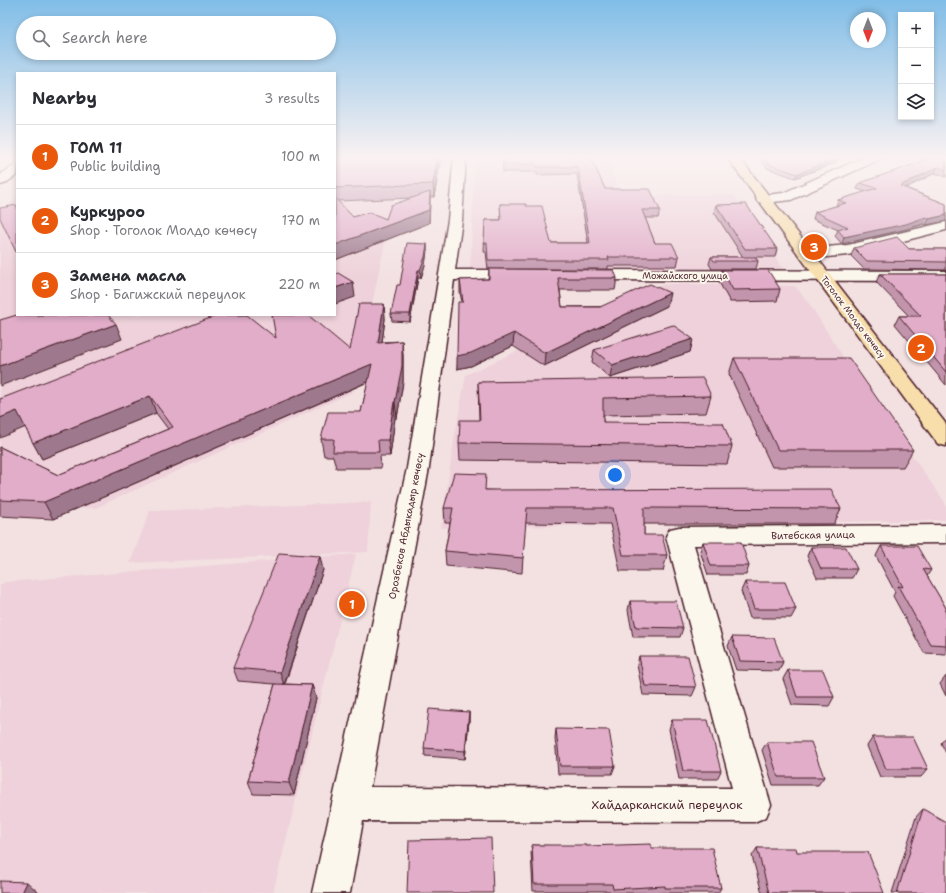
<!DOCTYPE html>
<html lang="en">
<head>
<meta charset="utf-8">
<style>
  body { margin:0; font-family:"Shantell Sans",sans-serif; background:#f2f2f3; color:#2b2b33 }
  .controls { position:absolute; right:12px; top:12px; display:grid; overflow:hidden; border-radius:0px; box-shadow:0 2px 6px #0003 }
  .controls button { width:36px; height:36px; display:grid; place-items:center; padding:0; border:0; border-bottom:1px solid #e1e1e2; background:#fff; color:#2b2b33; font:20px sans-serif }
  .compass { position:absolute; left:850px; top:12px; width:36px; height:36px; border-radius:50%; background:#fff; box-shadow:0 2px 6px #0003; rotate:180deg }
  .you { position:absolute; left:615px; top:475px; width:14px; height:14px; margin:-10px; border:3px solid #fff; border-radius:50%; background:#1a73e8; box-shadow:0 0 0 6px #1a73e833 }
  .badge { display:grid; place-items:center; width:26px; height:26px; border-radius:50%; background:#ea580c; color:#fff; font-size:13px; font-weight:700 }
  .pin { position:absolute; translate:-50% -50%; border:2px solid #fff; box-shadow:0 1px 4px #0006 }
  .list { margin:0; padding:0; list-style:none }
  h2 { display:flex; justify-content:space-between; align-items:center; height:52px; margin:0; padding:0 16px; font-size:17px }
  h2 small { font-size:13px; font-weight:400; color:#7c7c81 }
  .list li { display:grid; grid-template-columns:26px 1fr auto; gap:12px; align-items:center; box-sizing:border-box; height:64px; padding:0 16px; border-top:1px solid #e1e1e2 }
  .list b { display:block; font-size:15px; white-space:nowrap }
  .list p { margin:0; font-size:13px; white-space:nowrap; color:#7c7c81 }
  .list em { font-size:13px; font-style:normal; color:#7c7c81 }
  .icon { flex:none; width:22px; height:22px; fill:none; stroke:currentColor; stroke-width:2; stroke-linecap:round; stroke-linejoin:round }
  .map { position:relative; flex:none; width:946px; height:893px; overflow:hidden }
  .search { position:absolute; background:#fff; box-shadow:0 2px 6px #0003; left:16px; top:16px; width:320px; height:44px; display:flex; align-items:center; gap:10px; box-sizing:border-box; padding:0 14px; border-radius:22px; color:#7c7c81; font-size:15px }
  .panel { position:absolute; background:#fff; box-shadow:0 2px 6px #0003; left:16px; top:72px; width:320px; height:244px; border-radius:0px }
  .map>svg:first-child { display:block }
  .built { fill:#eed1da }
  .lines { fill:none; stroke-linecap:round; stroke-linejoin:round }
  .minor-casing { stroke:#4a1f2b; stroke-width:3 }
  .major-casing { stroke:#4a1f2b; stroke-width:3 }
  .minor { fill:#fbf7ec; fill-rule:evenodd }
  .major { fill:#f8deab; fill-rule:evenodd }
  .wall { fill:#c295ad; stroke:#4a1f2b; fill-rule:evenodd }
  .shaded-wall { fill:#9e798d; stroke:#4a1f2b }
  .building { fill:#e1adc9; stroke:#4a1f2b }
  .labels { text-anchor:middle; dominant-baseline:central; stroke-width:4; stroke-linejoin:round; paint-order:stroke }
  .far-street-label { font-size:9px; fill:#4a1f2b; stroke:#fbf7ec }
  .street-label { font-size:10px; fill:#4a1f2b; stroke:#fbf7ec }
  .near-street-label { font-size:12px; fill:#4a1f2b; stroke:#fbf7ec }
</style>
</head>
<body>
<div class="map">
<svg width="946" height="893" viewBox="0 0 946 893">
  <rect width="100%" height="100%" fill="#f3e1e2"/>
  <filter id="ink" filterUnits="userSpaceOnUse"><feTurbulence type="fractalNoise" baseFrequency=".025" numOctaves="2"/><feDisplacementMap in="SourceGraphic" scale="8" xChannelSelector="R" yChannelSelector="G"/><feConvolveMatrix kernelMatrix="1 2 1 2 8 2 1 2 1" color-interpolation-filters="sRGB"/></filter>
  <g filter="url(#ink)">
    <path class="built" d="M335 157H408L394 201 353 392 95 508 0 507V212L17 198V315H335Z
      M475 160 609 161 620 196 734 195 786 273 470 270Z
      M672 284 795 286 810 305 847 363 946 504V520L441 528 455 434 466 375 657 286Z
      M371 502 368 552 130 563 150 511Z
      M356 554 273 893H0V585L5 582Z"/>
    <g class="lines">
      <g class="minor-casing">
        <path id="minor" d="M454 156H466L462 220 455 270H519L525 272 527 275 525 278 519 280H454L429 468 370 787 732 788 666 536 670 529 679 527 946 525V543L694 545 771 805 766 817 754 822 363 821 350 893H312L407 468 448 220Z
          M867 156H883L881 159 791 200 763 203 758 202 756 199 758 196 783 193Z
          M17 165V175L4 184 0 185V175L13 166Z
          M946 222V230L848 255 806 259 801 257 798 254 801 251 806 249 848 245Z
          M585 270 946 271V281L585 280 579 278 577 275 579 272Z"/>
      </g>
      <g class="major-casing">
        <path id="major" d="M726 156H738L946 424V446L938 444Z"/>
      </g>
      <use href="#minor" class="minor"/>
      <use href="#major" class="major"/>
    </g>
    <path class="wall" d="M335 156H441L434 197H430L429 223 335 260ZM413 198 386 219 353 217 337 201Z
      M502 156H590L605 189 660 210 658 218H645L655 243 679 257 677 266H608V269H488L486 252H484L485 220H501L500 204 526 206 551 243H588L577 174 537 175 536 172H503Z
      M757 156H844L836 160 835 163 795 178 767 168Z
      M946 156V177L935 173 906 188 946 204V221L926 225 924 224 903 230 842 244 835 236 838 230 813 219 815 212 836 206 838 200 866 192 857 189 860 183 921 162 923 157Z
      M716 205 777 249 775 257H755L758 261 756 269H712L709 264 711 257H743L714 212Z
      M427 244V251L425 265 421 278H418L410 322 392 321 391 314Z
      M854 248 909 249H946V270L864 269 851 256Z
      M489 269 617 278 615 290H560L562 307 667 306 544 366 513 346 471 366 457 369 462 302 460 293V280L488 279Z
      M722 270 780 289 777 301 730 302 719 282Z
      M880 274H946V385L895 324 899 316H909L876 282Z
      M384 304 385 319 382 342 402 341 403 356V382L397 418H395L390 456H380L381 468H336L333 456H324L321 439 361 412 368 382 53 519 0 516V447L58 475 168 429 156 413 42 459 25 427 0 399 276 338 350 350Z
      M693 339 690 352 610 378 592 362 594 350Z
      M734 358 913 450 903 467H772L729 374Z
      M478 382 711 396 706 413 603 415V422L732 446 727 464 460 460 459 443 479 420Z
      M486 490 841 509 834 524H644V535L667 555 663 571H620L610 524 525 523 522 573 446 566 445 551 450 523H445L444 508Z
      M703 542 749 566 746 575H708L700 551Z
      M881 546 931 570 927 576 946 608V654L924 653 893 596 895 592 876 556Z
      M811 547 857 569 852 578H817L807 556Z
      M323 570 285 684 312 685 316 698 294 795 253 794 248 781 275 684 238 681 233 668Z
      M745 582 796 609 791 618H750L741 591Z
      M630 601 683 628 680 637H633L628 610Z
      M732 637 783 662 779 671 736 670 728 646Z
      M639 656 696 687 692 696 643 695 637 665Z
      M788 670 834 697 829 706 792 705 783 679Z
      M946 676V696L940 684Z
      M469 712V721L465 759 425 756 424 748Z
      M672 720 721 771 717 779H679L669 729Z
      M556 729 615 766 612 774H558L555 738Z
      M873 737 928 769 921 777H880L867 746Z
      M946 737V753L941 743Z
      M767 742 824 777 818 785H773L762 750Z
      M923 809 946 893H892L916 817Z
      M532 845 652 848 721 888 718 893H610V891H533L531 852Z
      M757 848 797 852 884 893H762L752 856Z"/>
    <path class="shaded-wall" d="M438 156H441V157L434 197 433 184Z
      M836 156H844L836 160 835 163 795 178 797 174Z
      M938 167 935 173 898 192 900 186Z
      M430 192V205L429 223 335 260V245L429 210Z
      M946 215V221L926 225 929 219Z
      M926 217 924 224 903 230 842 244 844 237Z
      M427 244V251L425 265 421 278 420 270Z
      M418 270V278L410 322V314Z
      M353 282 355 297 335 304V288Z
      M670 293 667 306 544 366 545 353Z
      M384 304 385 319 380 358 378 343Z
      M116 324 122 339 0 386V366Z
      M514 333 513 346 471 366 457 369V356Z
      M693 339 690 352 610 378 612 365Z
      M402 341 403 356V382L397 418 395 402Z
      M372 364 374 379 53 519 44 502Z
      M150 396 156 413 42 459 33 443Z
      M394 402 395 418 390 456 388 440Z
      M17 411 26 427 0 438V418Z
      M320 556 323 570 284 685 280 672Z
      M312 685 316 698 294 795 289 783Z
      M469 712V721L465 759V751Z
      M27 882 39 893H22Z"/>
    <path class="building" d="M335 156H438L433 184 335 188Z
      M503 156H590L605 189H650L660 210H642L655 243H672L679 257H608L609 260H488L487 243H484L485 220H501L500 204H526V206H542L551 243H590L578 167H537L536 164H503Z
      M762 156H836L832 158 836 159 797 174 768 164Z
      M925 156H946V170L938 167 900 186 946 204V215L929 219 926 217 906 224 844 237 838 230 848 227 815 212 846 203 838 200 877 188 860 183 930 159 923 157Z
      M430 192 429 210 335 245V198L353 217 369 212 386 219 391 205Z
      M746 204 777 249H745L716 205Z
      M17 205V254L0 218V208Z
      M897 237 909 249H946V262L867 261 854 248Z
      M407 243 427 244 425 257 420 270H418L410 314H391L397 285H400Z
      M711 257H755L758 261H714Z
      M489 269 614 270 617 278H558L562 307H600L650 284 670 293 545 353 514 333 471 353 457 356 458 302H463L460 280 489 279Z
      M722 270H768L780 289 733 290Z
      M338 273 353 282 335 288V274Z
      M880 274H946V372L899 316H921Z
      M359 304H384L378 343 402 341V366L395 402H394L388 440H378L379 452H333L334 439H321L328 412H361L372 364 44 502 0 500V447L58 475 173 427 150 396 33 443 17 411 0 418V399L218 315H247L276 338 272 315H308L350 350Z
      M17 315H108L116 324 0 366V320Z
      M673 325 693 339 612 365 594 350Z
      M734 358H849L913 450H778Z
      M703 378 711 396 603 398V422L723 423 732 446 459 443 460 420H480L478 382Z
      M454 473 486 474 485 490 831 489 841 509 644 508V535H662L667 555H623L613 508H527L523 558 445 551 453 508H444Z
      M703 542H741L749 566H711Z
      M881 546H917L931 570 923 569 946 608V610H945L946 612V645L930 644 898 586 903 587Z
      M811 547H846L857 569H821Z
      M279 553 320 556 280 672 233 668Z
      M745 582H785L796 609H754Z
      M630 601H676L683 628 636 627Z
      M732 637 774 638 783 662 740 661Z
      M639 656H688L696 687 645 686Z
      M788 670H823L834 697H797Z
      M275 684 312 685 289 783 248 781Z
      M429 709 469 712 465 751 424 748Z
      M672 720H708L721 771H683Z
      M556 729 609 730 615 766H560Z
      M873 737H913L928 769H886Z
      M767 742H811L824 777H778Z
      M923 809 946 822V893H897Z
      M491 838 493 893H407L409 840Z
      M651 844 652 848H712L721 888H665V886L613 889 612 884H534L532 845H586V846Z
      M757 848H796L797 852H868L884 893H769Z
      M0 881 27 882 22 893H0Z"/>
  </g>
  <linearGradient id="sky" x2="0" y2="1"><stop stop-color="#80bde7"/><stop offset="0.56" stop-color="#faf2f2"/><stop offset="1" stop-color="#faf2f2" stop-opacity="0"/></linearGradient>
  <rect width="946" height="281" fill="url(#sky)"/>
  <g class="labels">
    <g class="far-street-label">
      <text x="685" y="276">Можайского улица</text>
      <text transform="translate(853 317) rotate(53)">Тоголок Молдо көчөсү</text>
    </g>
    <g class="street-label">
      <text transform="translate(406 526) rotate(-79)">Орозбеков Абдыкадыр көчөсү</text>
      <text transform="translate(813 535) rotate(-1)">Витебская улица</text>
    </g>
    <g class="near-street-label">
      <text x="667" y="805">Хайдарканский переулок</text>
    </g>
  </g>
</svg>
<div class="controls">
<button>+</button>
<button>−</button>
<button><svg class="icon" aria-label="layers" viewBox="0 0 24 24"><path d="M12 4l9 5-9 5-9-5zM3 14l9 5 9-5"/></svg></button>
</div>
<svg class="compass" viewBox="-18 -18 36 36"><path d="M0-13l5 13h-10z" fill="#e53935"/><path d="M0 13l5-13h-10z" fill="#7c7c81"/></svg>
<div class="you"></div>
<div class="pin badge" style="left:352px;top:604px">1</div>
<div class="pin badge" style="left:921px;top:348px">2</div>
<div class="pin badge" style="left:814px;top:247px">3</div>
<div class="search"><svg class="icon" aria-label="search" viewBox="0 0 24 24"><circle cx="10" cy="10" r="6"/><path d="M15 15l6 6"/></svg>Search here</div>
<section class="panel">
<h2>Nearby<small>3 results</small></h2>
<ul class="list">
<li><span class="badge">1</span><div><b>ГОМ 11</b><p>Public building</p></div><em>100 m</em></li>
<li><span class="badge">2</span><div><b>Куркуроо</b><p>Shop · Тоголок Молдо көчөсү</p></div><em>170 m</em></li>
<li><span class="badge">3</span><div><b>Замена масла</b><p>Shop · Багижский переулок</p></div><em>220 m</em></li>
</ul>
</section>
</div>
</body>
</html>
